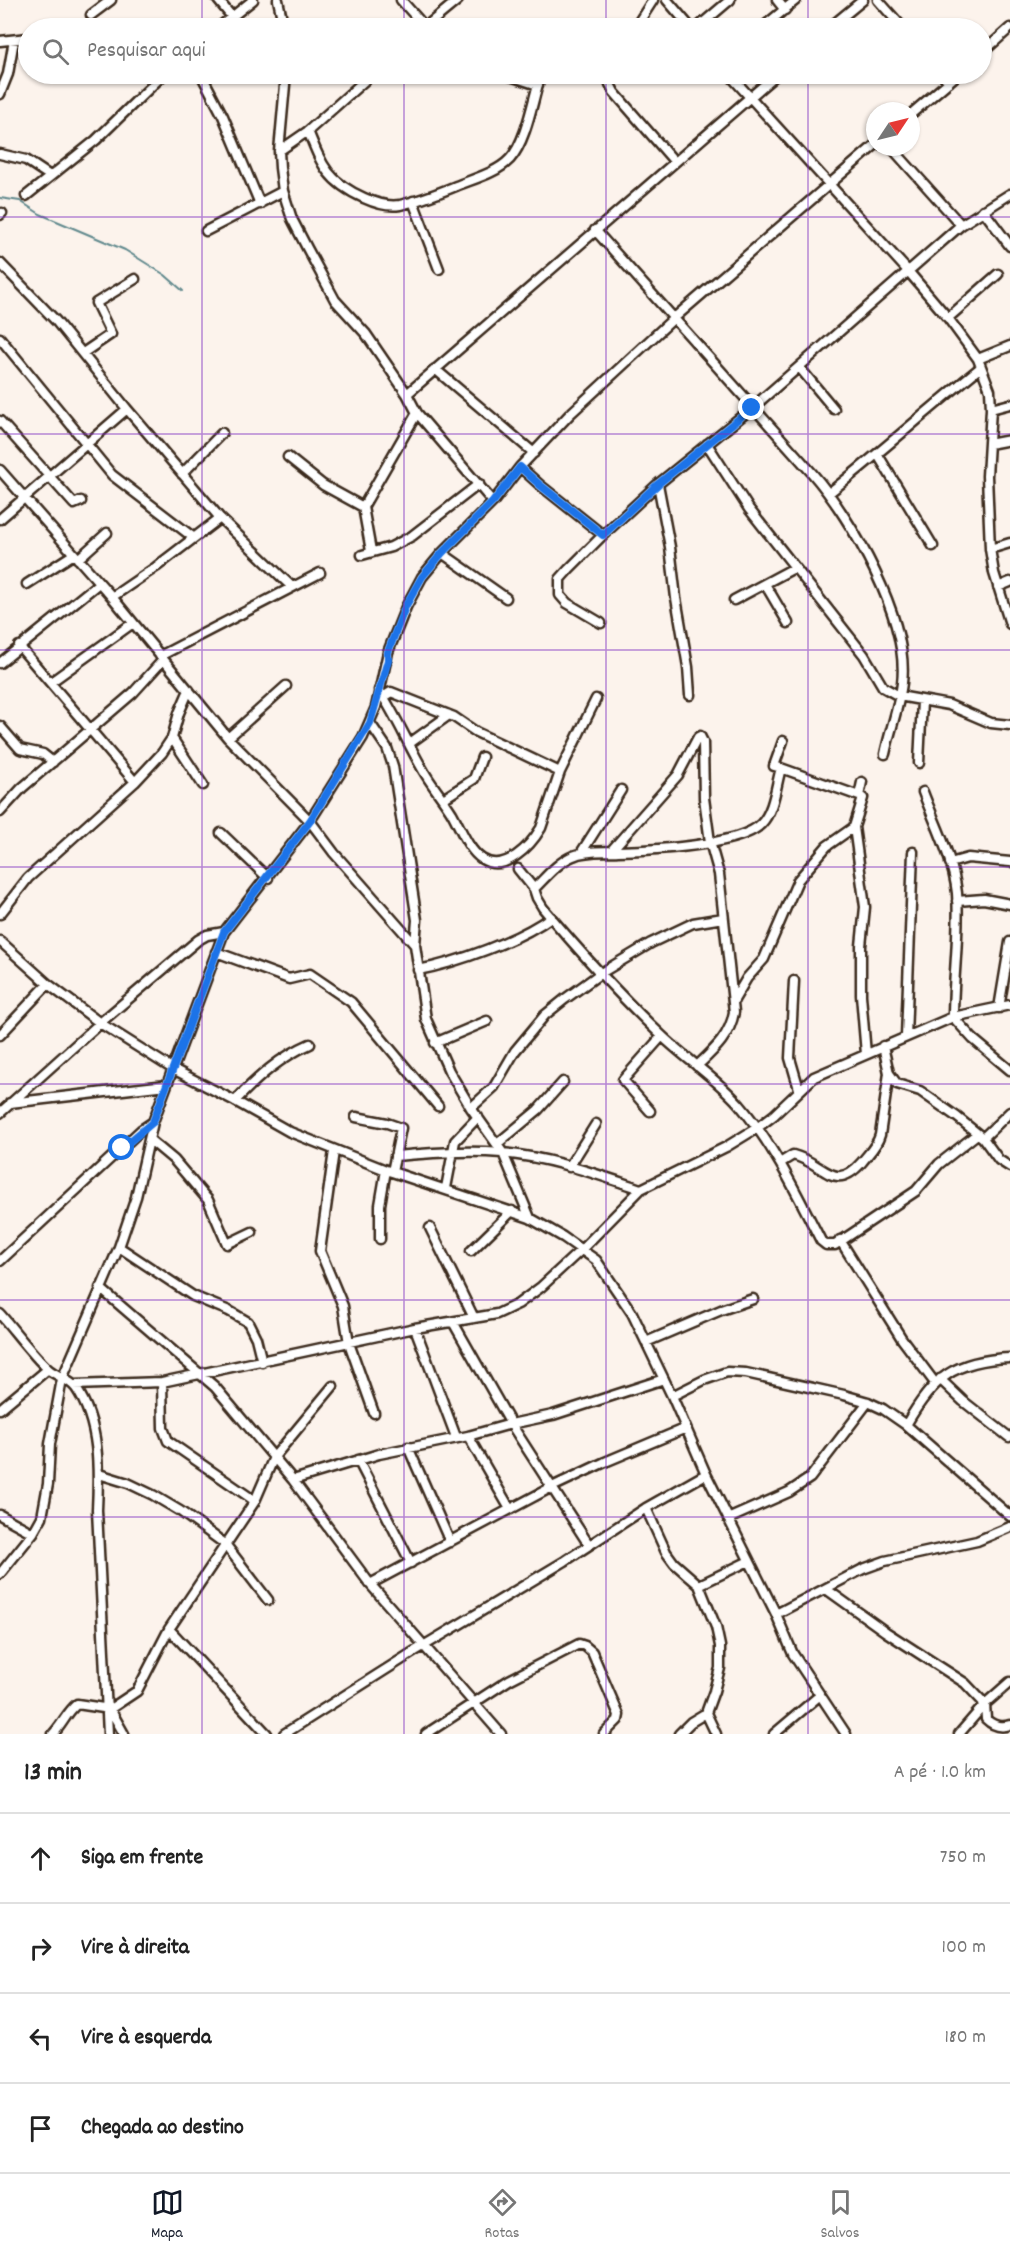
<!DOCTYPE html>
<html lang="pt">
<head>
<meta charset="utf-8">
<style>
  body { margin:0; font-family:Dekko,sans-serif; background:#f2f2f2; color:#222 }
  .compass { position:absolute; left:866px; top:102px; width:54px; height:54px; border-radius:50%; background:#fff; box-shadow:0 2px 4px #0004; rotate:55deg }
  .stop { position:absolute; width:18px; height:18px; margin:-14px; border:4px solid #1a73e8; border-radius:50%; background:#fff }
  .stop.end { background:#1a73e8; border-color:#fff; box-shadow:0 2px 6px #0008 }
  .list { margin:0; padding:0; list-style:none }
  h2 { display:flex; justify-content:space-between; align-items:center; height:78px; margin:0; padding:0 24px; font-size:26px }
  h2 small { font-size:20px; font-weight:400; color:#767676 }
  .list li { display:grid; grid-template-columns:39px 1fr auto; gap:18px; align-items:center; box-sizing:border-box; height:90px; padding:0 24px; border-top:2px solid #e0e0e0 }
  .list b { display:block; font-size:22px; white-space:nowrap }
  .list em { font-size:20px; font-style:normal; color:#767676 }
  .icon { flex:none; width:33px; height:33px; fill:none; stroke:currentColor; stroke-width:2; stroke-linecap:round; stroke-linejoin:round }
  .map { position:relative; flex:none; width:1010px; height:1734px; overflow:hidden }
  .search { position:absolute; background:#fff; box-shadow:0 2px 4px #0004; left:18px; right:18px; top:18px; height:66px; display:flex; align-items:center; gap:15px; box-sizing:border-box; padding:0 21px; border-radius:33px; color:#767676; font-size:22px }
  .sheet { height:438px; background:#fff }
  nav { display:flex; justify-content:space-around; align-items:center; box-sizing:border-box; height:84px; border-top:2px solid #e0e0e0; background:#fff; font-size:16px; color:#767676 }
  nav a { display:grid; justify-items:center; gap:3px }
  nav .on { color:#111827 }
  .map>svg:first-child { display:block }
  .lines { fill:none; stroke-linecap:round; stroke-linejoin:round }
  .stream { stroke:#61898d; stroke-width:2 }
  .minor-casing { stroke:#3b2a1e; stroke-width:13 }
  .minor { stroke:#fff; stroke-width:8 }
  .route { stroke:#1a73e8; stroke-width:8 }
  .grid { fill:none; stroke:#7b2cbf; stroke-width:1.5; stroke-opacity:0.55 }
</style>
</head>
<body>
<div class="map">
<svg width="1010" height="1734" viewBox="0 0 1010 1734">
  <rect width="100%" height="100%" fill="#fcf3ec"/>
  <filter id="ink" filterUnits="userSpaceOnUse"><feTurbulence type="fractalNoise" baseFrequency=".0167" numOctaves="2"/><feDisplacementMap in="SourceGraphic" scale="12" xChannelSelector="R" yChannelSelector="G"/><feConvolveMatrix kernelMatrix="1 2 1 2 8 2 1 2 1" color-interpolation-filters="sRGB"/></filter>
  <g filter="url(#ink)">
    <g class="lines">
      <path class="stream" d="M0 198 20 201 40 214 125 250 165 275 183 291"/>
      <g class="minor-casing">
        <path id="minor" d="M218 0 232 17
          M278 0 284 28
          M401 0 426 28
          M667 0 691 28
          M777 0 785 10
          M878 0 903 28
          M91 15 111 0
          M86 28 97 27
          M218 28 253 0
          M424 28 458 0
          M635 28 653 0
          M697 28 730 0
          M762 28 796 0
          M829 28 863 0
          M0 41 28 38
          M982 53 1010 28
          M201 74 223 116 260 204
          M286 74 279 151 280 168 283 191 292 219 307 248 335 300 366 334 407 394 417 413 493 502
          M504 74 538 85
          M615 74 610 84 614 92 674 161
          M729 74 908 271 948 318 978 359 990 390 991 409 987 476 990 549 994 573 1010 624
          M942 74 949 82
          M0 94 8 74 14 40
          M911 114 958 74
          M308 131C322 166 328 182 364 198 375 203 388 207 400 205 418 201 439 193 456 186 473 179 497 173 510 159 527 140 533 98 541 74
          M891 147 961 225
          M279 151 308 131 372 74
          M0 154 26 160 50 176
          M26 196 96 140 164 74
          M413 201 439 269
          M983 210 1010 246
          M0 215 2 213
          M595 230 812 473C852 519 910 620 902 683 899 707 890 730 885 754
          M206 231 283 191
          M0 263 56 321 127 409 220 518 292 587
          M948 318 998 274
          M0 338 112 475 194 538
          M83 353 111 334 96 303 135 279
          M978 359 1010 346
          M799 367 834 409
          M435 369 534 453
          M407 394 777 74
          M991 409 1010 404
          M0 421 74 504 81 501
          M707 444 749 509 864 655 883 687 899 696 949 705 991 723 1010 725
          M989 444 1010 440
          M878 455 933 546
          M288 457 323 485 363 507
          M520 467 540 485 603 535
          M0 470 112 597 228 738 310 821 334 853 415 945
          M182 474 222 433
          M658 484 670 547 676 598 688 667 690 695
          M829 493C881 452 930 408 981 367
          M0 519 127 409
          M990 549 1010 543
          M371 551 363 507 417 413
          M442 553 506 598
          M362 555 391 547 412 536 479 484
          M78 559 107 533
          M27 584 74 554
          M765 584 788 623
          M998 587 1010 582
          M112 597 156 567 220 518
          M734 600 794 568
          M601 623 567 603 560 595V579L569 569 603 535 658 484 752 408 961 225 1010 194
          M19 646 135 782
          M160 656 320 573
          M0 663 99 583
          M51 682 133 623
          M379 690C397 717 409 747 426 775 434 788 444 800 452 813 460 827 468 850 482 859 505 874 531 845 541 828L560 772 596 699
          M383 697 391 692 454 717 476 732 560 772
          M370 723 387 748 393 766 417 920 415 945 426 1019 449 1071 471 1108 503 1153 530 1218
          M0 726 20 749 43 754 53 762
          M172 738 203 785
          M228 738 286 686
          M410 743 449 715
          M919 763 922 701
          M781 768 774 766 783 741
          M862 782 859 796 863 798 854 827 865 907 861 946V995L866 1054
          M923 792C935 824 953 858 957 893 960 933 953 977 953 1017L973 1039 1010 1070
          M443 799 474 779 482 757
          M0 812 22 788 133 693 163 660
          M221 833 268 878
          M611 851 678 775 698 737 700 736 703 742 704 798 710 842 719 874 734 1012C730 1036 714 1050 697 1066
          M581 853 621 790
          M950 863 968 858 1010 862
          M518 869 534 889 537 898 543 908C580 952 619 995 661 1035 686 1059 716 1078 739 1104 773 1144 797 1194 821 1241L826 1245H835L916 1191 939 1164 977 1134
          M534 889C546 877 558 862 573 856 586 850 604 852 618 851 649 850 740 846 761 824 774 811 776 785 781 768L859 796
          M957 901 984 899 1010 904
          M0 914 28 878 135 782 162 753 172 738 179 713 189 690
          M0 941 48 984 100 1023 173 1069 235 1101 290 1132 386 1170 530 1218 563 1237 596 1260 632 1313 672 1396 706 1474 776 1614 793 1654 846 1734
          M216 952 289 979 310 974 351 1002 438 1106
          M418 970C456 963 520 940 551 917
          M794 981 790 1058 799 1089
          M734 1000 747 978 764 959 798 880 827 846 854 827
          M999 1008 1010 942
          M0 1035 48 984
          M906 1037 913 852
          M435 1043 487 1021
          M889 1073 897 1084 920 1091 957 1117 983 1138 999 1160 1010 1167
          M235 1101C258 1077 280 1057 310 1044
          M10 1103 166 1085
          M471 1108 494 1087 515 1051 545 1015 565 999 601 973 651 943 693 923 723 918
          M650 1111 623 1080 662 1036
          M0 1113 100 1023 198 940 207 935 224 932 310 821 363 737 376 707 388 652 406 607 422 577 442 553 493 502 520 467 570 414 673 319 875 145
          M356 1117 387 1123 401 1128 392 1172
          M983 1138 1010 1112
          M150 1140 174 1160 208 1200 227 1244 252 1232
          M497 1144 538 1110 563 1082
          M334 1151 320 1251 343 1306 349 1343 374 1413
          M395 1156C431 1153 466 1150 502 1153 549 1157 596 1174 641 1189
          M780 1163 793 1155C825 1163 834 1194 862 1162 869 1153 877 1146 880 1135L889 1073 883 1046
          M569 1167 596 1124
          M446 1188 455 1141 478 1117
          M430 1228 474 1318
          M380 1239V1205L386 1170
          M840 1240 902 1339 935 1383
          M119 1247 193 1296 229 1311 248 1322 256 1338 262 1362
          M471 1251 512 1211
          M0 1261 141 1130 153 1122
          M100 1288 215 1387 293 1480 370 1584 501 1734
          M0 1314C15 1331 33 1356 49 1370 57 1376 70 1380 76 1388 100 1423 99 1470 97 1510L108 1734
          M453 1322 511 1424 589 1545
          M415 1328 456 1437
          M646 1342 721 1310 753 1299
          M940 1379 963 1401 1009 1437
          M162 1382 163 1428 168 1441 255 1501
          M74 1385 162 1382 415 1328 497 1314 518 1304 541 1287 582 1249 641 1189 726 1147 757 1128 774 1115 814 1077 953 1017 1010 1005
          M672 1396 704 1380 727 1372 746 1373 844 1395 868 1402 883 1409 906 1425 1010 1516
          M0 1409 48 1369
          M906 1425C933 1378 954 1360 1010 1358
          M468 1436 510 1509
          M408 1447 450 1542
          M358 1460 411 1563
          M99 1474 128 1483 153 1495 180 1511 225 1544 268 1600
          M293 1480 379 1454 468 1436 511 1424 553 1415 664 1379
          M646 1508 666 1552 674 1563 699 1585 716 1627 720 1646V1668L714 1691 706 1713 716 1734
          M0 1515 33 1533
          M728 1519 789 1492 810 1478 868 1402
          M0 1574 33 1533 42 1517 48 1484 50 1444 62 1379 119 1247 136 1197 153 1122 224 932
          M370 1584 552 1487 605 1462 686 1428
          M699 1585 749 1561
          M826 1589 886 1632 965 1683 985 1704 986 1719C993 1726 1001 1728 1010 1725
          M776 1614 863 1569 885 1561 977 1541 1010 1527
          M169 1629 267 1734
          M110 1709 137 1691 169 1629 255 1501 274 1457 333 1386
          M53 1734C62 1725 67 1712 77 1704L110 1709 124 1734
          M284 1734 415 1651 565 1561 646 1508 706 1474
          M426 1734 509 1680 579 1644 585 1646 592 1652 619 1715 618 1720 604 1734
          M679 1734 691 1722 706 1713
          M774 1734 819 1696
          M959 1734 985 1704 1010 1682"/>
      </g>
      <use href="#minor" class="minor"/>
    </g>
  </g>
  <g class="lines" filter="url(#ink)">
    <path class="route" d="M122 1148 153 1122 224 932 310 821 370 723 388 660V652L405 607 422 577 442 553 493 502 520 467 540 485 603 535 658 484 752 408"/>
  </g>
  <path class="grid" d="M202 0V28M404 0V28M606 0V28M808 0V28M202 74V1734M404 74V1734M606 74V1734M808 74V1734M0 217H1010M0 434H1010M0 650H1010M0 867H1010M0 1084H1010M0 1300H1010M0 1517H1010"/>
</svg>
<svg class="compass" viewBox="-18 -18 36 36"><path d="M0-13l5 13h-10z" fill="#e53935"/><path d="M0 13l5-13h-10z" fill="#767676"/></svg>
<div class="stop" style="left:122px;top:1148px"></div>
<div class="stop end" style="left:752px;top:408px"></div>
<div class="search"><svg class="icon" aria-label="search" viewBox="0 0 24 24"><circle cx="10" cy="10" r="6"/><path d="M15 15l6 6"/></svg>Pesquisar aqui</div>
</div>
<section class="sheet">
<h2>13 min<small>A pé · 1.0 km</small></h2>
<ul class="list">
<li><svg class="icon" aria-label="ahead" viewBox="0 0 24 24"><path d="M12 20V5M6 11l6-6 6 6"/></svg><div><b>Siga em frente</b></div><em>750 m</em></li>
<li><svg class="icon" aria-label="right" viewBox="0 0 24 24"><path d="M7 20v-9h11M14 6l5 5-5 5"/></svg><div><b>Vire à direita</b></div><em>100 m</em></li>
<li><svg class="icon" aria-label="left" viewBox="0 0 24 24"><path d="M17 20v-9H6M10 6l-5 5 5 5"/></svg><div><b>Vire à esquerda</b></div><em>180 m</em></li>
<li><svg class="icon" aria-label="arrive" viewBox="0 0 24 24"><path d="M6 21V4h12l-3 4 3 4H6"/></svg><div><b>Chegada ao destino</b></div></li>
</ul>
</section>
<nav>
<a class="on"><svg class="icon" aria-label="map" viewBox="0 0 24 24"><path d="M3 6l6-2 6 2 6-2v14l-6 2-6-2-6 2zM9 4v14M15 6v14"/></svg>Mapa</a>
<a><svg class="icon" aria-label="directions" viewBox="0 0 24 24"><path d="M12 3l9 9-9 9-9-9zM9 14v-3h6M13 9l2 2-2 2"/></svg>Rotas</a>
<a><svg class="icon" aria-label="saved" viewBox="0 0 24 24"><path d="M7 4h10v16l-5-4-5 4z"/></svg>Salvos</a>
</nav>
</body>
</html>
